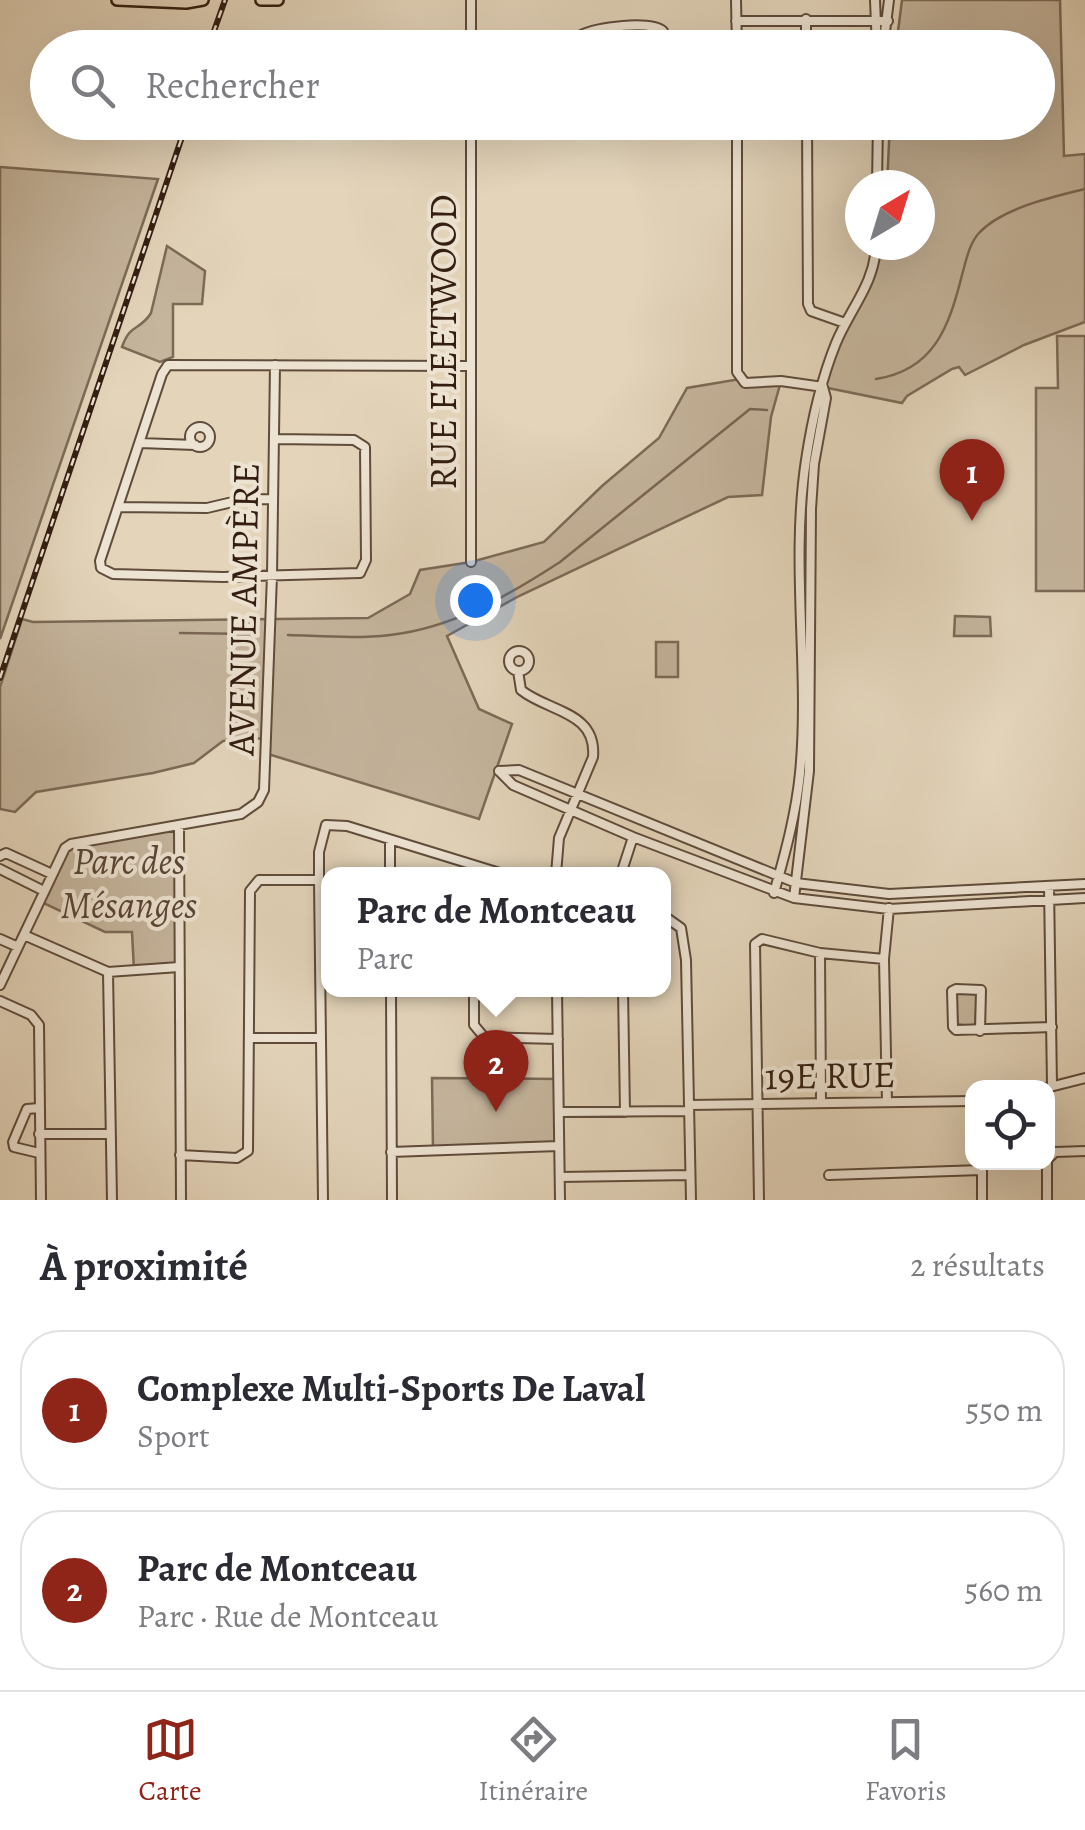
<!DOCTYPE html>
<html lang="fr">
<head>
<meta charset="utf-8">
<style>
  body { margin:0; font-family:Alegreya,serif; background:#f2f2f3; color:#2b2b33 }
  .controls { position:absolute; right:30px; bottom:30px; display:grid; overflow:hidden; border-radius:20px; box-shadow:0 10px 40px #0002 }
  .controls button { width:90px; height:90px; display:grid; place-items:center; padding:0; border:0; border-bottom:2px solid #e1e1e2; background:#fff; color:#2b2b33; font:50px sans-serif }
  .compass { position:absolute; left:845px; top:170px; width:90px; height:90px; border-radius:50%; background:#fff; box-shadow:0 10px 40px #0002; rotate:38deg }
  .you { position:absolute; left:475px; top:600px; width:35px; height:35px; margin:-25px; border:8px solid #fff; border-radius:50%; background:#1a73e8; box-shadow:0 0 0 15px #1a73e833 }
  .badge { display:grid; place-items:center; width:65px; height:65px; border-radius:50%; background:#8f2418; color:#fff; font-size:32px; font-weight:700 }
  .pin { position:absolute; translate:-50% -82px; filter:drop-shadow(0 2px 5px #0008) }
  .pin::after { content:''; position:absolute; top:52px; width:35px; height:30px; background:inherit; clip-path:polygon(0 0,100% 0,50% 100%) }
  .popup { position:absolute; left:321px; top:867px; width:350px; height:130px; box-sizing:border-box; display:grid; place-content:center; border-radius:20px; background:#fff; filter:drop-shadow(0 2px 8px #0005); font-size:32px; white-space:nowrap; color:#7c7c81 }
  .popup b { font-size:38px; color:#2b2b33 }
  .popup::after { content:''; position:absolute; left:50%; top:100%; margin-left:-20px; border:20px solid transparent; border-top-color:#fff }
  .list { margin:0; padding:0; list-style:none }
  h2 { display:flex; justify-content:space-between; align-items:center; height:130px; margin:0; padding:0 40px; font-size:42px }
  h2 small { font-size:32px; font-weight:400; color:#7c7c81 }
  .list li { display:grid; grid-template-columns:65px 1fr auto; gap:30px; align-items:center; box-sizing:border-box; height:160px; margin:0 20px 20px; padding:0 20px; border:2px solid #e1e1e2; border-radius:40px }
  .list b { display:block; font-size:38px; white-space:nowrap }
  .list p { margin:0; font-size:32px; white-space:nowrap; color:#7c7c81 }
  .list em { font-size:32px; font-style:normal; color:#7c7c81 }
  .icon { flex:none; width:55px; height:55px; fill:none; stroke:currentColor; stroke-width:2; stroke-linecap:round; stroke-linejoin:round }
  .map { position:relative; flex:none; width:1085px; height:1200px; overflow:hidden }
  .search { position:absolute; background:#fff; box-shadow:0 10px 40px #0002; left:30px; right:30px; top:30px; height:110px; display:flex; align-items:center; gap:25px; box-sizing:border-box; padding:0 35px; border-radius:55px; color:#7c7c81; font-size:38px }
  .sheet { height:490px; background:#fff }
  nav { display:flex; justify-content:space-around; align-items:center; box-sizing:border-box; height:140px; border-top:2px solid #e1e1e2; background:#fff; font-size:28px; color:#7c7c81 }
  nav a { display:grid; justify-items:center; gap:5px }
  nav .on { color:#8f2418 }
  .map>svg:first-child { display:block }
  .green { fill:#c5b59d; stroke:#7c6a57; stroke-width:2.5 }
  .lines { fill:none; stroke-linecap:round; stroke-linejoin:round }
  .stream { stroke:#7a6654; stroke-width:2.5 }
  .minor-casing { stroke:#604c3b; stroke-width:12 }
  .major-casing { stroke:#341e11; stroke-width:14 }
  .minor { stroke:#ede3d2; stroke-width:8 }
  .major { stroke:#e3d4ba; stroke-width:9 }
  .rail-casing { stroke:#341e11; stroke-width:6 }
  .rail { stroke:#ede3d2; stroke-width:2.5; stroke-dasharray:8; stroke-linecap:butt }
  .labels { text-anchor:middle; dominant-baseline:central; stroke-width:8; stroke-linejoin:round; paint-order:stroke }
  .street-label { font-size:38px; fill:#341e11; stroke:#ede3d2 }
  .park-label { font-size:38px; font-style:italic; fill:#584434; stroke:#ede3d2 }
</style>
</head>
<body>
<div class="map">
<svg width="1085" height="1200" viewBox="0 0 1085 1200">
  <rect width="100%" height="100%" fill="#e3d4ba"/>
  <filter id="stains"><feTurbulence type="fractalNoise" baseFrequency=".002" numOctaves="4"/><feColorMatrix values="0 0 0 0 .2 0 0 0 0 .09 0 0 0 0 .02 0 0 0 .5 -.17"/></filter>
  <radialGradient id="worn" r=".72"><stop offset=".6" stop-color="#630" stop-opacity="0"/><stop offset="1" stop-color="#630" stop-opacity=".3"/></radialGradient>
  <path class="green" d="M902 0H1060L1064 156 1085 154V322L1024 345 965 375 959 367 952 369 907 396 902 403 823 387 834 348 876 256 885 245H920V185H887L890 123 1038 122V48L896 47Z
    M0 167 158 179 0 639Z
    M167 246 205 271 202 304H173V357L160 362 122 347C130 323 140 331 151 313Z
    M1057 336H1085V591H1036V388H1058Z
    M740 379 745 383 781 381 771 417 762 495 728 497 519 596 447 636 479 709 512 724 479 819 268 754 267 738 223 741 194 763 153 773 36 792 15 812 0 809V687L22 619 33 622 368 618 410 594 420 570 471 562 544 542 602 486 659 438 687 388Z
    M955 616 990 617 991 636H954Z
    M656 642H678V677H656Z
    M179 827V967L134 971 132 932H105L39 901 65 848Z
    M957 991H975L977 994 975 1027 956 1024Z
    M432 1078 559 1079V1146L433 1150Z"/>
  <g class="lines">
    <path class="stream" d="M876 379C934 370 949 327 962 275 966 261 969 244 979 233 1002 208 1053 197 1085 189
      M180 633 251 634
      M288 635C322 636 356 639 390 635 452 628 508 596 560 562L750 409 767 410"/>
    <g class="minor-casing">
      <path id="minor" d="M736 0 737 48
        M875 0 877 48
        M806 19V48
        M736 21H888
        M471 48V0
        M569 48C571 45 578 37 581 35 597 27 650 20 663 31L665 48
        M883 48 889 0
        M583 122 737 125
        M737 122V372L745 383 781 381 823 387
        M807 122 808 304 811 311 845 323
        M877 185 878 122
        M190 437a10 10 0 1 1 20 0a10 10 0 1 1-20 0Z
        M274 439 354 440 365 447 366 560 360 573 223 577 113 574 101 568 100 561 162 374 168 365 470 366
        M140 443 195 445
        M119 507 207 508 241 500 273 499
        M471 562V122
        M509 661a10 10 0 1 1 20 0a10 10 0 1 1-20 0Z
        M518 671 521 690C548 712 597 711 593 757L559 838 556 874
        M499 771 513 785 633 837 794 898 889 909 1085 898
        M499 771 519 770 796 883 889 894 1085 884
        M179 827 181 1200
        M390 840V874
        M0 856 6 853 52 874
        M0 869 44 891
        M621 874 633 837
        M1049 887 1052 1085
        M774 893C785 854 796 814 800 773 810 670 790 564 806 460 812 420 821 380 836 343 850 309 875 283 876 245
        M794 898 809 771 811 509 814 464 826 398 823 387
        M664 916 681 928 686 960 691 1200
        M24 935 108 972 179 967
        M0 939 18 947
        M820 953 821 1103
        M108 972 112 1200
        M0 985 65 848 71 844 241 814 258 802 264 790 272 575 275 365
        M391 990 392 1200
        M474 990V1025L484 1037 558 1039
        M557 990 560 1200
        M623 990 625 1112
        M0 1001 31 1015 39 1025 41 1200
        M980 1031 981 990 956 989 952 991 953 1027 956 1030 1052 1027
        M249 1038H321
        M1046 1088 1085 1078
        M887 1102 884 959 889 908
        M689 1105 972 1101
        M39 1108 27 1109 13 1142 14 1147 39 1153
        M559 1112 689 1111
        M39 1134H110
        M391 1152 559 1146
        M180 1155 237 1158 248 1151 250 891 259 880H319
        M1048 1159 1055 1152 1085 1151
        M982 1162V1200
        M829 1175 982 1170
        M560 1177 690 1175
        M323 1200 319 880V852L326 825 347 826 503 874
        M759 1200 755 944 762 939 820 953 884 959
        M1047 1200V1162"/>
    </g>
    <g class="major-casing">
      <path id="major" d="M117 0 186 3 203 0
        M261 0H278"/>
    </g>
    <use href="#minor" class="minor"/>
    <use href="#major" class="major"/>
    <g class="rail-casing">
      <path id="rail" d="M208 48 225 0
        M0 678 187 122"/>
    </g>
    <use href="#rail" class="rail"/>
  </g>
  <g class="labels">
    <g class="street-label">
      <text transform="translate(443 342) rotate(-90)">RUE FLEETWOOD</text>
      <text transform="translate(243 609) rotate(-89)">AVENUE AMPÈRE</text>
      <text transform="translate(830 1075) rotate(-1)">19E RUE</text>
    </g>
    <g class="park-label">
      <text x="129" y="861">Parc des<tspan x="129" dy="44">Mésanges</tspan></text>
    </g>
  </g>
  <rect width="100%" height="100%" filter="url(#stains)"/>
  <rect width="100%" height="100%" fill="url(#worn)"/>
</svg>
<div class="controls">
<button><svg class="icon" aria-label="locate" viewBox="0 0 24 24"><circle cx="12" cy="12" r="6"/><path d="M12 2v4M12 18v4M2 12h4M18 12h4"/></svg></button>
</div>
<svg class="compass" viewBox="-18 -18 36 36"><path d="M0-13l5 13h-10z" fill="#e53935"/><path d="M0 13l5-13h-10z" fill="#7c7c81"/></svg>
<div class="you"></div>
<div class="pin badge" style="left:972px;top:521px">1</div>
<div class="pin badge" style="left:496px;top:1112px">2</div>
<div class="popup"><b>Parc de Montceau</b>Parc</div>
<div class="search"><svg class="icon" aria-label="search" viewBox="0 0 24 24"><circle cx="10" cy="10" r="6"/><path d="M15 15l6 6"/></svg>Rechercher</div>
</div>
<section class="sheet">
<h2>À proximité<small>2 résultats</small></h2>
<ul class="list">
<li><span class="badge">1</span><div><b>Complexe Multi-Sports De Laval</b><p>Sport</p></div><em>550 m</em></li>
<li><span class="badge">2</span><div><b>Parc de Montceau</b><p>Parc · Rue de Montceau</p></div><em>560 m</em></li>
</ul>
</section>
<nav>
<a class="on"><svg class="icon" aria-label="map" viewBox="0 0 24 24"><path d="M3 6l6-2 6 2 6-2v14l-6 2-6-2-6 2zM9 4v14M15 6v14"/></svg>Carte</a>
<a><svg class="icon" aria-label="directions" viewBox="0 0 24 24"><path d="M12 3l9 9-9 9-9-9zM9 14v-3h6M13 9l2 2-2 2"/></svg>Itinéraire</a>
<a><svg class="icon" aria-label="saved" viewBox="0 0 24 24"><path d="M7 4h10v16l-5-4-5 4z"/></svg>Favoris</a>
</nav>
</body>
</html>
